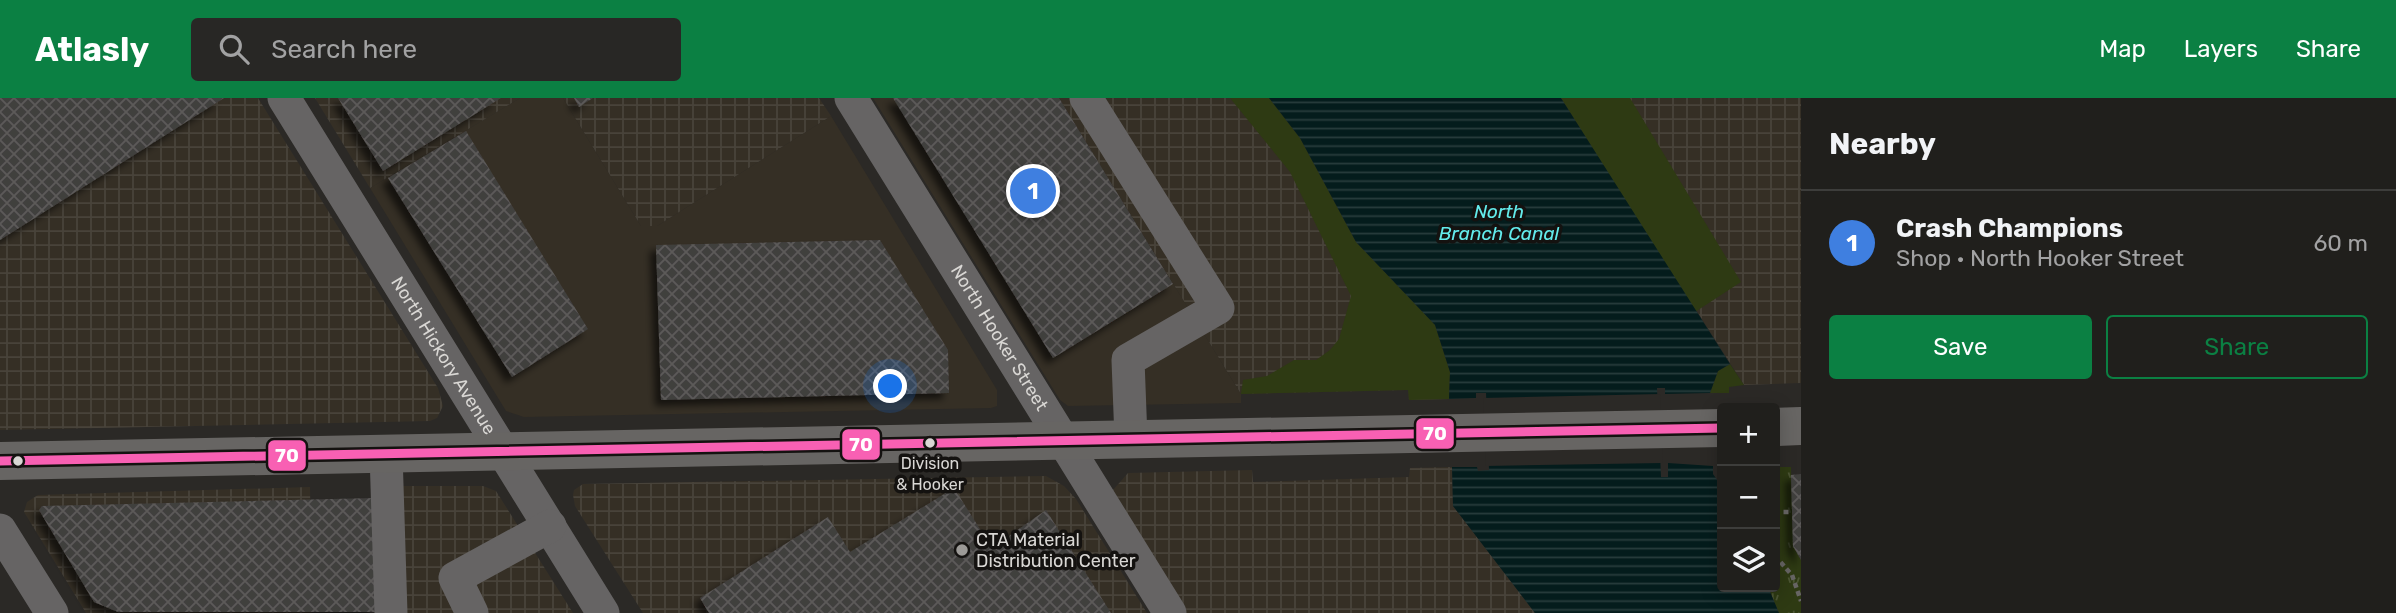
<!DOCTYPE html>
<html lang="en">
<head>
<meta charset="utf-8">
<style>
  body { margin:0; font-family:Rubik,sans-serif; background:#282725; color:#f1f3f6 }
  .controls { position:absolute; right:21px; bottom:21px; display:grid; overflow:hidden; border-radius:7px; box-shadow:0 4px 18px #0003 }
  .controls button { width:63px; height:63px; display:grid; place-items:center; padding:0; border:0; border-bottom:2px solid #3d3d3b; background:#201f1c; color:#f1f3f6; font:35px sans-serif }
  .you { position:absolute; left:891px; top:289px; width:24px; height:24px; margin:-18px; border:5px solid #fff; border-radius:50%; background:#1a73e8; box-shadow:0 0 0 10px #1a73e833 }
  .badge { display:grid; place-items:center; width:46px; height:46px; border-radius:50%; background:#0b8043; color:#fff; font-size:23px; font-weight:700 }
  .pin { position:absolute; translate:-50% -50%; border:4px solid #fff; box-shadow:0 2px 7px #0006 }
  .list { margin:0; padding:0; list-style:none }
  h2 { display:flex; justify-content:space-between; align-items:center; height:91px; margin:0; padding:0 28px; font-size:30px }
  h2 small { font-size:23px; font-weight:400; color:#a2a2a3 }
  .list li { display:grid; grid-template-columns:46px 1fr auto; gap:21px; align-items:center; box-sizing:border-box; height:105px; padding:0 28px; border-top:2px solid #3d3d3b }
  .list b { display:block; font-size:26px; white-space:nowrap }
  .list p { margin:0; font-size:23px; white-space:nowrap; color:#a2a2a3 }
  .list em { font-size:23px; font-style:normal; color:#a2a2a3 }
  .actions { display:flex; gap:14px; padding:21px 28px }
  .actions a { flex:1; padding:16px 0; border:2px solid #0b8043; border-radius:7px; text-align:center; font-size:24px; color:#0b8043 }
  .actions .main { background:#0b8043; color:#fff }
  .icon { flex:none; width:38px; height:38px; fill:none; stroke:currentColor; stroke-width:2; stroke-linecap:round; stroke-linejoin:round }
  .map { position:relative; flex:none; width:1801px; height:515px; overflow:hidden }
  header { display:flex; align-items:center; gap:42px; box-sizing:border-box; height:98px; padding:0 35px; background:#0b8043; color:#fff }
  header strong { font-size:33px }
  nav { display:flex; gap:38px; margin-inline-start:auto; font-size:24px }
  .search { width:490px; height:63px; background:#282725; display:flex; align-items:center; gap:18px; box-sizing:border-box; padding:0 24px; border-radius:7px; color:#a2a2a3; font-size:26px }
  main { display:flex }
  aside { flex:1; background:#201f1c }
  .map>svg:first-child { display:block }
  .built { fill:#352f25 }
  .industrial { fill:url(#industrial-grid) }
  .green { fill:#2e3a13 }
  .park { fill:url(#park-tufts) }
  .water { fill:url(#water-rules) }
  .pier { fill:#2b2926 }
  .building { fill:url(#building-cross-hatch); filter:url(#shadow) }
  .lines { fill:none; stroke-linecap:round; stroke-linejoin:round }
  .path { stroke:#676564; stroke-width:4.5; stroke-dasharray:5 3.5; stroke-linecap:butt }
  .minor { stroke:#666464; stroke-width:33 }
  .major { stroke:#676563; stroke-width:38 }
  .bus-1-casing { stroke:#141210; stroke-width:14 }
  .bus-1 { stroke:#f860b3; stroke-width:9 }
  .bus-dot { fill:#d9d7d4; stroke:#141210; stroke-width:2.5 }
  .poi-dot { fill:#9c9a97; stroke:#141210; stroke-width:2.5 }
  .labels { text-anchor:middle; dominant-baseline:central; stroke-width:7; stroke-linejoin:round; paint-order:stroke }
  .bus-label { font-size:16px; fill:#d9d7d4; stroke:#141210 }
  .street-label { font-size:18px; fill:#d9d7d4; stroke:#141210 }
  .poi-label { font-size:18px; fill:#d9d7d4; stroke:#141210; text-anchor:start }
  .water-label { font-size:19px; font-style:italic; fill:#63ecec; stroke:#141210 }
  .line-badge { stroke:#141210; stroke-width:2.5 }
  .badge-label { font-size:19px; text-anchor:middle; font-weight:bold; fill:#fff }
</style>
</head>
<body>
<header>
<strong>Atlasly</strong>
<div class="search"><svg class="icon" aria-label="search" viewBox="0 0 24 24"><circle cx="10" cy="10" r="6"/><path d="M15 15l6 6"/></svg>Search here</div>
<nav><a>Map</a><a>Layers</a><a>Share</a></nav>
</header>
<main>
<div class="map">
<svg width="1801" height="515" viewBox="0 0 1801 515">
  <defs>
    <pattern id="industrial-grid" width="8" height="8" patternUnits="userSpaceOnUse" patternTransform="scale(1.75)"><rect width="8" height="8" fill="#352f25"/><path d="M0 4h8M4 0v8" fill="none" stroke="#48433a"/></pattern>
    <pattern id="park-tufts" width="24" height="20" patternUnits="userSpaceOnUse" patternTransform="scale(1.75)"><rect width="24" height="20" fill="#2e3a13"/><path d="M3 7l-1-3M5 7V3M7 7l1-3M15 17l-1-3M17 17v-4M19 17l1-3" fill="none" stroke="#4c5634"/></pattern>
    <pattern id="water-rules" width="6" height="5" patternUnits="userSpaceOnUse" patternTransform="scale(1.75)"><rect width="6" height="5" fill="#041c1c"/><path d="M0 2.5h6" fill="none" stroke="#283c3c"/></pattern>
    <pattern id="building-cross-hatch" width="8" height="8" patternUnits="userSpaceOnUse" patternTransform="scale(1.75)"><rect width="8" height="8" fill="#413f3e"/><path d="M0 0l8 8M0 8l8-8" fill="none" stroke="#5c5a59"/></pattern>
    <filter id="shadow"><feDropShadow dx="-6" dy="6" stdDeviation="3.5" flood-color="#0009"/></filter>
  </defs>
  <rect width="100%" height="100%" fill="#2b2926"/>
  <path class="built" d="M520 0H563L641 128H657L831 18 997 292V308L991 310 524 319 506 313 370 90Z
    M873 0H1059L1241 296V305L1068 308 1060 302Z"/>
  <path class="industrial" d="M0 0H258L438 290 443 308 437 320 430 323 0 332Z
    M315 0H520L370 90Z
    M563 0H819L831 18 657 128H641Z
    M1059 0H1269L1356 144 1435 227 1449 301 1409 302 1408 292 1241 296Z
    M1561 0H1801V285L1744 287Z
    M1452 369 1453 408 1535 515H1178L1113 392 1128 375 1252 372 1253 384 1409 379 1410 370Z
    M1046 378 1064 388 1076 401 1147 515H643L575 408 573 397 574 392 583 386Z
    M387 388H483L496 393 573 515H391Z
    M310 389 312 515H86L24 414 27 404 38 397Z"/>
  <path class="green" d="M1230 0H1269L1300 40 1356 144 1435 227 1450 274 1449 301 1409 302 1408 292 1241 296 1243 282 1267 278 1294 262H1316L1330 252 1339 241 1351 198 1290 74Z
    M1561 0H1630L1741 184 1695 214Z
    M1730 266 1744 287 1729 289V295H1710L1718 273Z"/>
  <path class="park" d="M1775 369H1791L1793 448 1801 462V515H1779L1768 489H1775Z"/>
  <path class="water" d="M1269 0H1561L1730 266 1718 273 1710 295 1665 296V290H1657L1661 379H1668V365L1713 368V376L1722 389V489H1768L1779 515H1535L1453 408 1452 369H1477L1478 373 1489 372 1486 295H1476V300L1449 301 1450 274 1435 227 1356 144 1300 40Z"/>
  <path class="pier" d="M1660 296 1663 365 1486 368 1483 300Z"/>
  <path class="building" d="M0 0H224L0 142Z
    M338 0H501L383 73Z
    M574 0H593L579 9Z
    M893 0H1059L1173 186 1053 260Z
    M466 33 588 231 512 279 388 80Z
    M880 142 948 252 949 295 661 302 656 147Z
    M1801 376V462L1793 448 1791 377Z
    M954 390 992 450 1046 412 1111 515H709L700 500 828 419 850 454Z
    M374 400 377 514H118L94 504 39 412 42 408Z"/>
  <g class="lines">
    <path class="path" d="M1775 414H1792
      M1775 458 1792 477 1801 503"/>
    <g class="minor">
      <path id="s1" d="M284 0 603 515"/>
      <path id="s2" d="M851 0 1170 515"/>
      <path d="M1086 0 1218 210 1128 262 1131 341"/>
      <path d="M386 355 391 515"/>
      <path d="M0 432 52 515"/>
      <path d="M472 515 455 480 550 428"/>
    </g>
    <path class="major" d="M1775 329 1801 328
      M0 363 1722 330"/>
    <g class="bus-1-casing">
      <path id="bus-1" d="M0 363 1722 330"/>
    </g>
    <use href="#bus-1" class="bus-1"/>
  </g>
  <g class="bus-dot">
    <circle cx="930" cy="345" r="6"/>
    <circle cx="18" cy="363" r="6"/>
  </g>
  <circle class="poi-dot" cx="962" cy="452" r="7"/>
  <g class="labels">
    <g class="bus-label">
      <text x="930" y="365">Division<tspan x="930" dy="21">&amp; Hooker</tspan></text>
    </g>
    <g class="street-label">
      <text stroke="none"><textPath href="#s2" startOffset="282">North Hooker Street</textPath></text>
      <text stroke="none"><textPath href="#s1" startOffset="303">North Hickory Avenue</textPath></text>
    </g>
    <g class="poi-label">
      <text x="976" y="442">CTA Material<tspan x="976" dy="21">Distribution Center</tspan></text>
    </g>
    <g class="water-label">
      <text x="1499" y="113">North<tspan x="1499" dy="22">Branch Canal</tspan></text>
    </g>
  </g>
  <g class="line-badge">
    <rect x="1415" y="319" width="40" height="33" rx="7" fill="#f860b3"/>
    <rect x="841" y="330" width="40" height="33" rx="7" fill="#f860b3"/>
    <rect x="267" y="341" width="40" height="33" rx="7" fill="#f860b3"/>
  </g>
  <g class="badge-label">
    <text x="1435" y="342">70</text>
    <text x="861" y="353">70</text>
    <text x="287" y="364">70</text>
  </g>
</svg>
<div class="controls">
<button>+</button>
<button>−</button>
<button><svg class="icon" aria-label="layers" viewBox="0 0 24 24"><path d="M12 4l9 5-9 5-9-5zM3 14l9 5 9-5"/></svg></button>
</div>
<div class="you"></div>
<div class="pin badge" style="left:1033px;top:93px;background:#3f7fe0">1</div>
</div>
<aside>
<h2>Nearby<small></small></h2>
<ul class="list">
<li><span class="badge" style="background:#3f7fe0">1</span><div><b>Crash Champions</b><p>Shop · North Hooker Street</p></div><em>60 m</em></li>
</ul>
<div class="actions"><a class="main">Save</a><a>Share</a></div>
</aside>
</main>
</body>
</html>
